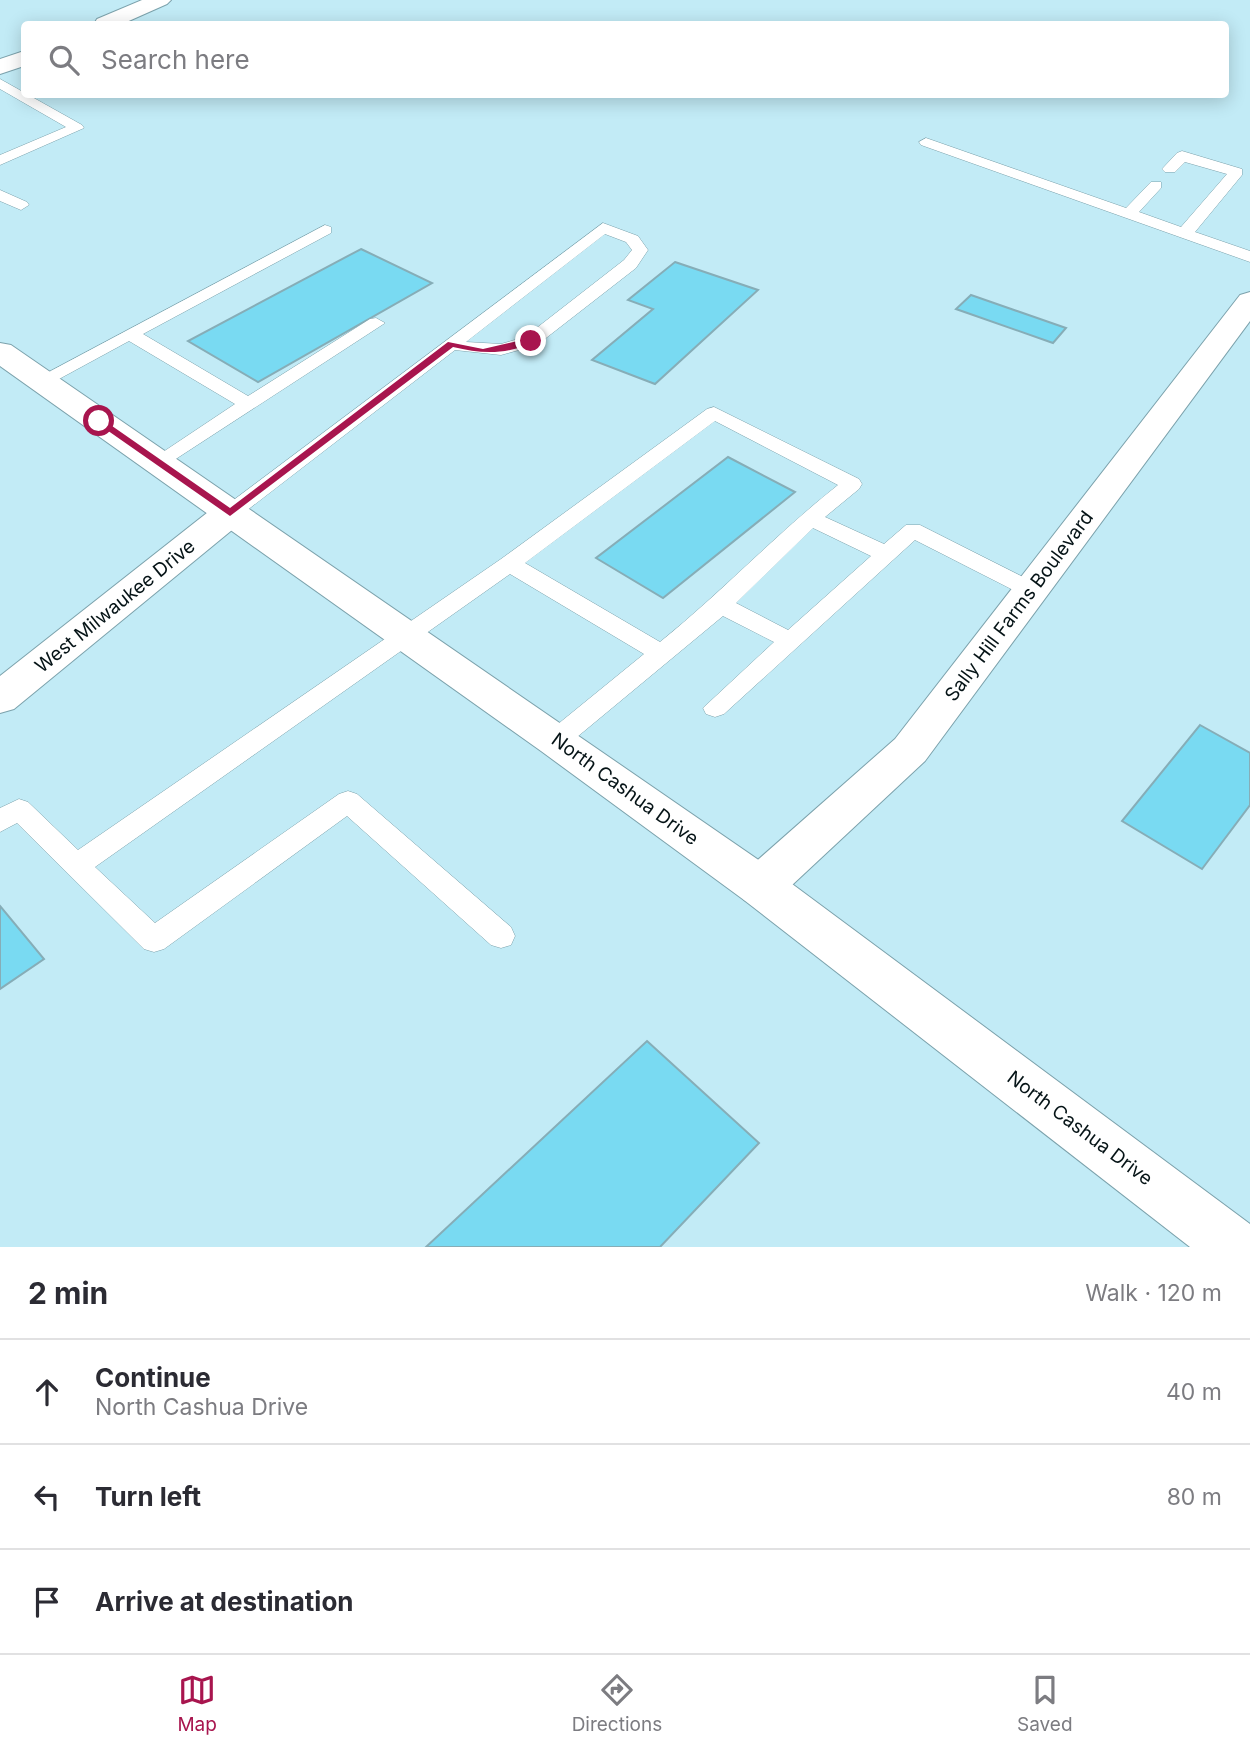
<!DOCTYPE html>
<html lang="en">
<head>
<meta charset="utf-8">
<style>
  body { margin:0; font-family:Inter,sans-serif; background:#f2f2f3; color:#2b2b33 }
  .stop { position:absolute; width:21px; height:21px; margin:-16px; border:5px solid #a8154e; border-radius:50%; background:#fff }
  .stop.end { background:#a8154e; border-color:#fff; box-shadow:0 2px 7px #0008 }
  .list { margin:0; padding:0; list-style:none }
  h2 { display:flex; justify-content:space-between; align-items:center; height:91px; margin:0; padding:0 28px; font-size:30px }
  h2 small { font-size:23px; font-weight:400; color:#7c7c81 }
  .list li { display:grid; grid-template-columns:46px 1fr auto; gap:21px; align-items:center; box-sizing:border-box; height:105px; padding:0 28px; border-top:2px solid #e1e1e2 }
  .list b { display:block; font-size:26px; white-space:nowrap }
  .list p { margin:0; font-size:23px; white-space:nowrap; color:#7c7c81 }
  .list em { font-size:23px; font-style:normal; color:#7c7c81 }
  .icon { flex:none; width:38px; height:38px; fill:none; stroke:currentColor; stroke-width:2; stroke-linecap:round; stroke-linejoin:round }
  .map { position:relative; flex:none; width:1250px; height:1247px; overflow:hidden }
  .search { position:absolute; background:#fff; box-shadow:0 4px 18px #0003; left:21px; right:21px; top:21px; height:77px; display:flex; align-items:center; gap:18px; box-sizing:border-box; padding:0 24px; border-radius:7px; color:#7c7c81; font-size:26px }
  .sheet { height:406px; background:#fff }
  nav { display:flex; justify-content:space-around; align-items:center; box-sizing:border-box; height:98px; border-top:2px solid #e1e1e2; background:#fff; font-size:19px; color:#7c7c81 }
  nav a { display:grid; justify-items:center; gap:4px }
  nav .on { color:#a8154e }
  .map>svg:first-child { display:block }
  .building { fill:#79daf2; stroke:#86adb7; stroke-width:2 }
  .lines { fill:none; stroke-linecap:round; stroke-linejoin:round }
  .lane-casing { stroke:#7ca2ac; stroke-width:1 }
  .street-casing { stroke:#7ca2ac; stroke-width:2 }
  .secondary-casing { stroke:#7ca2ac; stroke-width:2 }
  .lane { fill:#fff; fill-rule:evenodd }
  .street { fill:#fff; fill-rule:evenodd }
  .secondary { fill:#fff; fill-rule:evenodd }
  .route { fill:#a8154e }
  .labels { text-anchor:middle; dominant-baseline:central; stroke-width:5; stroke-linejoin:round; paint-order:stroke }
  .street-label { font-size:19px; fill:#051316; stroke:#fff }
</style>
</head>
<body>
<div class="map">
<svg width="1250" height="1247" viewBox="0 0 1250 1247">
  <rect width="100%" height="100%" fill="#c2ebf6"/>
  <path class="building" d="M361 249 432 283 258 382 188 341Z
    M675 262 758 290 655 384 592 360 653 309 628 300Z
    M971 295 1066 328 1053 343 956 309Z
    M728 457 795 492 663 598 596 558Z
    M1200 725 1250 753V805L1202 869 1122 821Z
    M0 906 44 959 0 989Z
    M647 1041 759 1143 660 1247H426Z"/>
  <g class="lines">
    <g class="lane-casing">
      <path id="lane" d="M0 79 82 125 84 128 0 165V155L66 127 0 89Z
        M926 138 1126 208 1151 182H1161V188L1139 212 1181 227 1227 174 1185 162 1175 172H1165L1162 169 1177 153 1182 151 1242 169V175L1195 232 1250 251V262L921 145 919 142Z
        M0 190 27 202 29 205 21 210 0 201Z
        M603 223 638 236 648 250 636 268 537 345 501 355 455 350 237 518H223L220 513 223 508ZM605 234 626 242 632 250 624 260 525 337 501 344 466 342Z
        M325 225 331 227V233L143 334 248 396 370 319 376 318 385 323 165 466H151L148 462 235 404 129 341 48 385 41 387 32 381Z
        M714 407 859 479 862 484 859 489 825 517 884 544 906 525H920L1039 585 1042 590 1039 595H1023L915 540 724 714 715 717 706 714 703 708 774 642 723 616 565 747 556 749 547 747 544 740 547 733 644 654 510 574 95 867 155 923 339 794 348 791 357 794 511 927 515 936 511 945 501 948 491 945 347 816 164 949 154 952 144 949 17 823 0 832V808L19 799 28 802 78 850 501 559 707 409ZM715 421 838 485C776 534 722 592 660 642L525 563ZM813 528 871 556 788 630 736 603Z"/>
    </g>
    <g class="street-casing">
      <path id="street" d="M142 0H171L167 4 122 24H94L97 19Z
        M24 51V66L0 74V59Z
        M1250 292V321L925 761 776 900 760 905 744 900 737 886 744 872 895 739 1240 295Z
        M230 501 243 505 248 513 243 521 14 709 0 713V676L217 505Z"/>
    </g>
    <g class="secondary-casing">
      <path id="secondary" d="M0 343 11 345 776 872 1250 1224V1247H1190L744 900 541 751 0 366Z"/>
    </g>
    <use href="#lane" class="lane"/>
    <use href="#street" class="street"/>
    <use href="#secondary" class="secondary"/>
  </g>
  <path class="route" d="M531 338 534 342C506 355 482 354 453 347L230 516 94 421 102 419 230 508 448 342 483 349Z"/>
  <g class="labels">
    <g class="street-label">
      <text transform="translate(115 606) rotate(-39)">West Milwaukee Drive</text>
      <text transform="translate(1019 606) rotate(-53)">Sally Hill Farms Boulevard</text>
      <text transform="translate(625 789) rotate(36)">North Cashua Drive</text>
      <text transform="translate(1080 1128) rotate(37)">North Cashua Drive</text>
    </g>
  </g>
</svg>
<div class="stop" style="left:99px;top:421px"></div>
<div class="stop end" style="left:531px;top:341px"></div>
<div class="search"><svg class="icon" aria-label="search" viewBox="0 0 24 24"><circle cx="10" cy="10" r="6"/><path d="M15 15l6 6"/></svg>Search here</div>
</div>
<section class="sheet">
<h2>2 min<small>Walk · 120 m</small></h2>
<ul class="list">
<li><svg class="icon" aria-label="ahead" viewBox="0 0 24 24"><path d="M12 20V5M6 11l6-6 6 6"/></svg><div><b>Continue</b><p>North Cashua Drive</p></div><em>40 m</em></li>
<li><svg class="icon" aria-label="left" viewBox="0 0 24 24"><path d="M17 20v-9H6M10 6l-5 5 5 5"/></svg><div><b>Turn left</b></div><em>80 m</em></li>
<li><svg class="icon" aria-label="arrive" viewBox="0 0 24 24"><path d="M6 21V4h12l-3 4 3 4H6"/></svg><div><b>Arrive at destination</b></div></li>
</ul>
</section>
<nav>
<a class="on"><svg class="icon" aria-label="map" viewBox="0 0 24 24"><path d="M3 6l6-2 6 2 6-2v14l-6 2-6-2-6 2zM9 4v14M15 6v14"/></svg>Map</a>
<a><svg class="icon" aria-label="directions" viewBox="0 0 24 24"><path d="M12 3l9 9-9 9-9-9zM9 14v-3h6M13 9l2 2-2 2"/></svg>Directions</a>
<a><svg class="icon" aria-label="saved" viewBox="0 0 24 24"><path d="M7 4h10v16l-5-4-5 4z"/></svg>Saved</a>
</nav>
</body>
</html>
